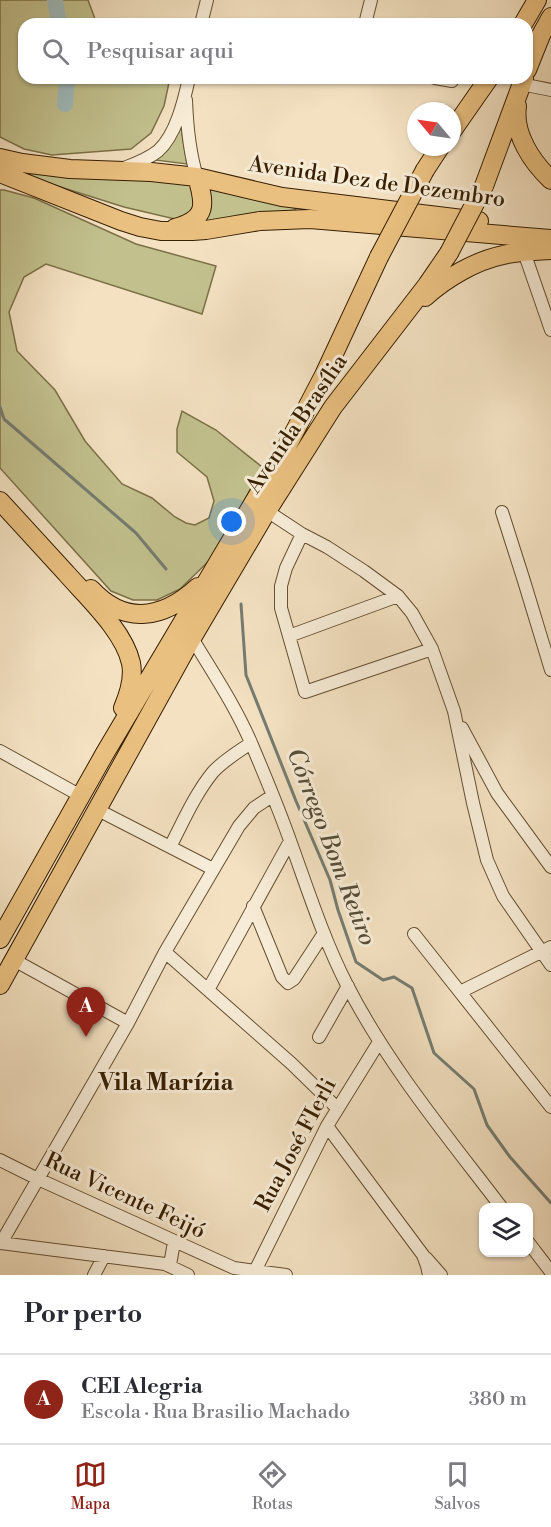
<!DOCTYPE html>
<html lang="pt">
<head>
<meta charset="utf-8">
<style>
  body { margin:0; font-family:"Libre Bodoni",serif; background:#f7f7f7; color:#2b2b33 }
  .controls { position:absolute; right:18px; bottom:18px; display:grid; overflow:hidden; border-radius:12px; box-shadow:0 2px 4px #0004 }
  .controls button { width:54px; height:54px; display:grid; place-items:center; padding:0; border:0; border-bottom:2px solid #e1e1e2; background:#fff; color:#2b2b33; font:30px sans-serif }
  .compass { position:absolute; left:407px; top:102px; width:54px; height:54px; border-radius:50%; background:#fff; box-shadow:0 2px 4px #0004; rotate:299deg }
  .you { position:absolute; left:232px; top:522px; width:21px; height:21px; margin:-15px; border:4px solid #fff; border-radius:50%; background:#1a73e8; box-shadow:0 0 0 9px #1a73e833 }
  .badge { display:grid; place-items:center; width:39px; height:39px; border-radius:50%; background:#8f2418; color:#fff; font-size:20px; font-weight:700 }
  .pin { position:absolute; translate:-50% -50px; filter:drop-shadow(0 2px 3px #0008) }
  .pin::after { content:''; position:absolute; top:32px; width:21px; height:18px; background:inherit; clip-path:polygon(0 0,100% 0,50% 100%) }
  .list { margin:0; padding:0; list-style:none }
  h2 { display:flex; justify-content:space-between; align-items:center; height:78px; margin:0; padding:0 24px; font-size:26px }
  h2 small { font-size:20px; font-weight:400; color:#7c7c81 }
  .list li { display:grid; grid-template-columns:39px 1fr auto; gap:18px; align-items:center; box-sizing:border-box; height:90px; padding:0 24px; border-top:2px solid #e1e1e2 }
  .list b { display:block; font-size:22px; white-space:nowrap }
  .list p { margin:0; font-size:20px; white-space:nowrap; color:#7c7c81 }
  .list em { font-size:20px; font-style:normal; color:#7c7c81 }
  .icon { flex:none; width:33px; height:33px; fill:none; stroke:currentColor; stroke-width:2; stroke-linecap:round; stroke-linejoin:round }
  .map { position:relative; flex:none; width:551px; height:1275px; overflow:hidden }
  .search { position:absolute; background:#fff; box-shadow:0 2px 4px #0004; left:18px; right:18px; top:18px; height:66px; display:flex; align-items:center; gap:15px; box-sizing:border-box; padding:0 21px; border-radius:18px; color:#7c7c81; font-size:22px }
  .sheet { height:168px; background:#fff }
  nav { display:flex; justify-content:space-around; align-items:center; box-sizing:border-box; height:84px; border-top:2px solid #e1e1e2; background:#fff; font-size:16px; color:#7c7c81 }
  nav a { display:grid; justify-items:center; gap:3px }
  nav .on { color:#8f2418 }
  .map>svg:first-child { display:block }
  .green { fill:#c2c18e; stroke:#7c7047; stroke-width:1.5 }
  .lines { fill:none; stroke-linecap:round; stroke-linejoin:round }
  .stream { stroke:#757c71; stroke-width:3 }
  .river { stroke:#9fbbbc; stroke-width:16 }
  .minor-casing { stroke:#654f30; stroke-width:14 }
  .highway-casing { stroke:#361e00; stroke-width:20 }
  .minor { stroke:#f7ecd7; stroke-width:12 }
  .highway { stroke:#eac080; stroke-width:18 }
  .highway-bridge-casing { stroke:#361e00; stroke-width:20; stroke-linecap:butt }
  .highway-bridge { stroke:#eac080; stroke-width:18 }
  .labels { text-anchor:middle; dominant-baseline:central; stroke-width:6; stroke-linejoin:round; paint-order:stroke }
  .street-label { font-size:22px; fill:#361e00; stroke:#f7ecd7 }
  .water-label { font-size:24px; font-style:italic; fill:#564d38; stroke:#f7ecd7 }
  .neighbourhood-label { font-size:24px; font-weight:bold; fill:#361e00; stroke:#f7ecd7 }
</style>
</head>
<body>
<div class="map">
<svg width="551" height="1275" viewBox="0 0 551 1275">
  <rect width="100%" height="100%" fill="#f3e1c1"/>
  <filter id="stains"><feTurbulence type="fractalNoise" baseFrequency=".00333" numOctaves="4"/><feColorMatrix values="0 0 0 0 .2 0 0 0 0 .09 0 0 0 0 .02 0 0 0 .5 -.17"/></filter>
  <radialGradient id="worn" r=".72"><stop offset=".6" stop-color="#630" stop-opacity="0"/><stop offset="1" stop-color="#630" stop-opacity=".3"/></radialGradient>
  <path class="green" d="M0 0H88L95 19 125 24H24V78H170L164 106 151 133 131 149 52 155 24 149 0 137Z
    M183 107 182 134 187 164 155 160Z
    M0 168 185 183 193 186 194 211 179 220 124 207Z
    M205 186 295 208 296 210 201 222Z
    M0 190H4L34 198 136 244 216 266 202 314 46 264 24 277 9 312 17 351 55 390 85 441 122 484 152 498 175 517 186 523 195 525 209 518 214 501 207 477 177 452V429L182 411 216 430 262 467 217 553 180 589 157 600H133L111 591 0 468Z"/>
  <g class="lines">
    <path class="stream" d="M0 407 4 419 136 533 166 569
      M241 604 246 675 296 801 330 880 338 910 356 962 383 980 394 977 412 988 434 1053 474 1089 487 1125 510 1157 551 1203"/>
    <path class="river" d="M55 0 59 24
      M65 104 67 78"/>
    <g class="minor-casing">
      <path id="minor" d="M201 24 207 0
        M365 24 371 0
        M435 78 452 81
        M521 84 551 90
        M186 100C187 127 189 151 197 177
        M124 168C135 164 148 159 158 151 176 135 184 101 189 78
        M524 252 551 330
        M267 511 302 534 327 547 364 571 398 596 412 613 432 649 454 711 473 803 487 860 503 896 551 965
        M502 512 524 581 551 670
        M302 534 286 568 281 586V608L305 692 432 649
        M289 636 398 596
        M192 638C213 673 236 707 252 745 266 778 280 812 292 846 309 893 324 940 347 985 388 1065 447 1136 502 1208
        M462 728 497 793 551 867
        M0 751 81 796
        M98 810 213 869
        M170 847C183 822 195 794 213 772 224 760 238 752 251 743
        M253 906 282 977 288 983 294 979 324 933
        M414 934 551 1107
        M165 952 292 1064 337 1108
        M14 960 128 1023
        M208 990 290 841
        M460 992 551 947
        M319 1037 348 986
        M327 1126 423 1255 427 1266 429 1275
        M0 1160 38 1179 234 1268 286 1275
        M528 1242 551 1272
        M0 1243 165 1264 188 1275
        M1 1243 128 1023 165 952 239 826 254 808 272 796
        M426 1258 441 1275
        M170 1265 174 1242
        M255 1271 327 1126 379 1042
        M94 1275 104 1256"/>
    </g>
    <g class="highway-casing">
      <path id="highway" d="M523 24 537 0
        M527 70 541 35 551 17
        M517 106C513 134 532 162 551 180
        M452 131 489 78
        M0 158 22 163 70 169 151 172 197 177 282 197 479 221
        M425 170 440 147
        M0 173 121 221 140 227 161 231H192L206 230 260 221 310 219 551 239
        M484 186 524 78
        M175 228C208 219 205 204 197 177
        M425 297C446 278 475 261 503 255 519 251 535 251 551 250
        M0 501C22 525 44 549 66 573 87 597 124 631 131 663 134 678 129 694 123 708
        M91 589C126 627 164 618 198 587
        M0 939 105 753 286 448 324 375 379 257
        M0 985 192 638 267 511 333 407 427 285 449 253"/>
    </g>
    <use href="#minor" class="minor"/>
    <use href="#highway" class="highway"/>
    <g class="highway-bridge-casing">
      <path id="highway-bridge" d="M449 253 484 186
        M379 257 425 170"/>
    </g>
    <use href="#highway-bridge" class="highway-bridge"/>
  </g>
  <g class="labels">
    <g class="street-label">
      <text transform="translate(377 182) rotate(8)">Avenida Dez de Dezembro</text>
      <text transform="translate(297 424) rotate(-56)">Avenida Brasília</text>
      <text transform="translate(296 1145) rotate(-62)">Rua José FIerli</text>
      <text transform="translate(125 1196) rotate(25)">Rua Vicente Feijó</text>
    </g>
    <g class="water-label">
      <text transform="translate(331 847) rotate(69)">Córrego Bom Retiro</text>
    </g>
    <g class="neighbourhood-label">
      <text x="166" y="1083">Vila Marízia</text>
    </g>
  </g>
  <rect width="100%" height="100%" filter="url(#stains)"/>
  <rect width="100%" height="100%" fill="url(#worn)"/>
</svg>
<div class="controls">
<button><svg class="icon" aria-label="layers" viewBox="0 0 24 24"><path d="M12 4l9 5-9 5-9-5zM3 14l9 5 9-5"/></svg></button>
</div>
<svg class="compass" viewBox="-18 -18 36 36"><path d="M0-13l5 13h-10z" fill="#e53935"/><path d="M0 13l5-13h-10z" fill="#7c7c81"/></svg>
<div class="you"></div>
<div class="pin badge" style="left:86px;top:1037px">A</div>
<div class="search"><svg class="icon" aria-label="search" viewBox="0 0 24 24"><circle cx="10" cy="10" r="6"/><path d="M15 15l6 6"/></svg>Pesquisar aqui</div>
</div>
<section class="sheet">
<h2>Por perto<small></small></h2>
<ul class="list">
<li><span class="badge">A</span><div><b>CEI Alegria</b><p>Escola · Rua Brasilio Machado</p></div><em>380 m</em></li>
</ul>
</section>
<nav>
<a class="on"><svg class="icon" aria-label="map" viewBox="0 0 24 24"><path d="M3 6l6-2 6 2 6-2v14l-6 2-6-2-6 2zM9 4v14M15 6v14"/></svg>Mapa</a>
<a><svg class="icon" aria-label="directions" viewBox="0 0 24 24"><path d="M12 3l9 9-9 9-9-9zM9 14v-3h6M13 9l2 2-2 2"/></svg>Rotas</a>
<a><svg class="icon" aria-label="saved" viewBox="0 0 24 24"><path d="M7 4h10v16l-5-4-5 4z"/></svg>Salvos</a>
</nav>
</body>
</html>
